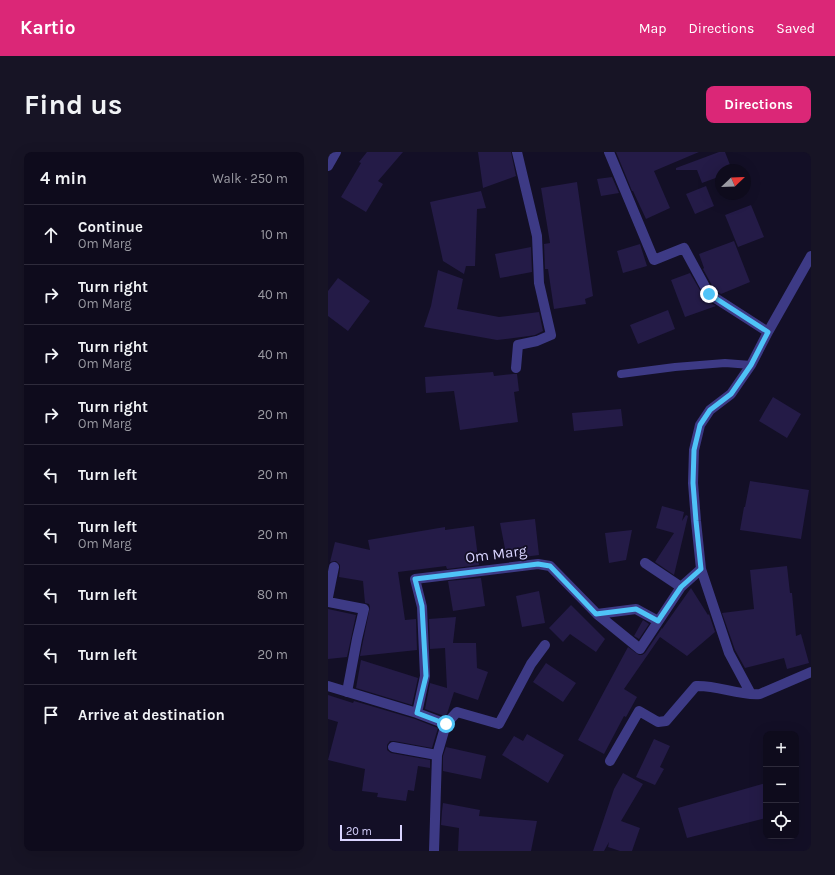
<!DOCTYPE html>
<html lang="en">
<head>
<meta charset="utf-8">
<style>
  body { margin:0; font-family:Karla,sans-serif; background:#171425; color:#f1f3f6 }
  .controls { position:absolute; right:12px; bottom:12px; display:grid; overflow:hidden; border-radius:8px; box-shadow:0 4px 16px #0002 }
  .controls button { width:36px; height:36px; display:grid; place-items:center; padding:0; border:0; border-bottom:1px solid #2e2b3b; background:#0e0b1c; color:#f1f3f6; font:20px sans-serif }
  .compass { position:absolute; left:387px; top:12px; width:36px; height:36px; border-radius:50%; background:#0e0b1c; box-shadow:0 4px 16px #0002; rotate:67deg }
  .scale { position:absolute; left:12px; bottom:10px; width:62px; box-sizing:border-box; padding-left:4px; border:2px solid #d9d4ff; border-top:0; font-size:11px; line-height:14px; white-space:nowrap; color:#d9d4ff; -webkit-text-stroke:3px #130f26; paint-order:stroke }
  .stop { position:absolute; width:12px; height:12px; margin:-9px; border:3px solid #4fc3f7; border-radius:50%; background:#fff }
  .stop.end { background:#4fc3f7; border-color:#fff; box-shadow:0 1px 4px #0008 }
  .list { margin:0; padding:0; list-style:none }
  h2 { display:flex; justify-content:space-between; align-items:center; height:52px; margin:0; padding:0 16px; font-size:17px }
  h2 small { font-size:13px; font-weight:400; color:#9b9ba3 }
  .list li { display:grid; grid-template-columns:26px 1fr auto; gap:12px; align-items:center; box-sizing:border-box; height:60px; padding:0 16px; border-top:1px solid #2e2b3b }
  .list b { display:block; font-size:15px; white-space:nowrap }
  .list p { margin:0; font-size:13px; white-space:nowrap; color:#9b9ba3 }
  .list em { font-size:13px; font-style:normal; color:#9b9ba3 }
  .icon { flex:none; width:22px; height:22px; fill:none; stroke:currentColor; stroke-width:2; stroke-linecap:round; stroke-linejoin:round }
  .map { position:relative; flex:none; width:483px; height:699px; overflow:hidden; border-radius:8px }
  header { display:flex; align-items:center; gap:24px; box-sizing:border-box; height:56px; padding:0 20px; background:#db2777; color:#fff }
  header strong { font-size:19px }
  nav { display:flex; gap:22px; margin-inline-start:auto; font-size:14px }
  .intro { display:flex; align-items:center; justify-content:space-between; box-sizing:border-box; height:96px; padding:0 24px }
  h1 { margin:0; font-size:28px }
  .button { padding:10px 18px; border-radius:8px; background:#db2777; color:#fff; font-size:14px; font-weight:700 }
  main { display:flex; gap:24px; padding:0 24px }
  aside { flex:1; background:#0e0b1c; border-radius:8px; box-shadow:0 4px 16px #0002 }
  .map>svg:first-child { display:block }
  .building { fill:#241b47 }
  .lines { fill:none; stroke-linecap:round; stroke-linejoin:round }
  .lane { stroke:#3d3a85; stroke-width:8 }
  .street { stroke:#3d3a85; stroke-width:10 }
  .route { stroke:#4fc3f7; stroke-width:5 }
  .labels { text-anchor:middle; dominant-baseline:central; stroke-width:3.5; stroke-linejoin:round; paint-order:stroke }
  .street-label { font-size:15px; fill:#d9d4ff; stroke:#130f26 }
</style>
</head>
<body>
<header>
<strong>Kartio</strong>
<nav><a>Map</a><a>Directions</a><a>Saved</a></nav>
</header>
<div class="intro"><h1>Find us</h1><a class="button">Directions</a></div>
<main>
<aside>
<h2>4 min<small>Walk · 250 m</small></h2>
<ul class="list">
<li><svg class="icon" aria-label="ahead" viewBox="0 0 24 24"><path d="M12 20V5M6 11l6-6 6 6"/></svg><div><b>Continue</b><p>Om Marg</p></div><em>10 m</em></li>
<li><svg class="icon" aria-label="right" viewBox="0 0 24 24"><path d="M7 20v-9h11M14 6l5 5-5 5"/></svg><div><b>Turn right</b><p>Om Marg</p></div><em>40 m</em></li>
<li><svg class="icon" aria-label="right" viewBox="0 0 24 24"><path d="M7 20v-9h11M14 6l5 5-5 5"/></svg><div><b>Turn right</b><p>Om Marg</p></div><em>40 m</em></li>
<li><svg class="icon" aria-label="right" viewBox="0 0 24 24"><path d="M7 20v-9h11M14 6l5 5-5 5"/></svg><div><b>Turn right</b><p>Om Marg</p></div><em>20 m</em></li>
<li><svg class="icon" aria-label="left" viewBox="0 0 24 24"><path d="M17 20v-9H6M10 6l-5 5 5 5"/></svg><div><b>Turn left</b></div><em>20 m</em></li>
<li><svg class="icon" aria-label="left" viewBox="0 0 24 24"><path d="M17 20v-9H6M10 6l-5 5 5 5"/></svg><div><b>Turn left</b><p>Om Marg</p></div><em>20 m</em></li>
<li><svg class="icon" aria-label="left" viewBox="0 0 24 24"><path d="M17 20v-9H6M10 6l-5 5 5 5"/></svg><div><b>Turn left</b></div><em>80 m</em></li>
<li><svg class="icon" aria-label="left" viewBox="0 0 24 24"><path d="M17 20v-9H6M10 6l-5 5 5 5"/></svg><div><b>Turn left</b></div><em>20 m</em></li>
<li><svg class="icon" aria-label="arrive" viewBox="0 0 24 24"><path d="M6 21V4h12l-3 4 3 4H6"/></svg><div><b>Arrive at destination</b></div></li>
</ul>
</aside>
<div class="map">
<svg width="483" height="699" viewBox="0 0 483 699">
  <rect width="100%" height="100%" fill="#130f26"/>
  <path class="building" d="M39 0H75L50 29 55 32 38 60 13 45 33 11 31 10Z
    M150 0H183L188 24 155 36Z
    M288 0H371L326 19 342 56 318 67 305 39H304Z
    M391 0H397L404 18H393V24L374 31 369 18H348V16Z
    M284 25 291 41 273 44 269 27Z
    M249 30 265 144 257 147 258 152 226 157 220 117H217L216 92 222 91 213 36Z
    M378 34 386 54 367 62 358 42Z
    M153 39 158 56 149 57 147 114H138L136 122 115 109 102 50Z
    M423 53 436 85 410 95 397 63Z
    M406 89 422 130 393 142 386 137 375 117 376 116 371 102Z
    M312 92 319 114 295 121 289 99Z
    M203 95 204 120 172 126 167 102Z
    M110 118 135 127 129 157 171 165 211 160 215 179 207 183 201 184 169 188 96 175 103 154Z
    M362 121 376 145 377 148 388 154 357 165 343 128Z
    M10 126 42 149 20 179 0 164V139Z
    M340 158 347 177 310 192 302 173Z
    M165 220 166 224 185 222H189L191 239 186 240 190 270 132 278 126 239 98 241 97 225Z
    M445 245 473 262 459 286 431 269Z
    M293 257 295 274 246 279 244 261Z
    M422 329 481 338 473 387 412 378 416 355H417Z
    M334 354 356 360 354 369 358 363 360 364 346 423 327 410 346 381 328 376Z
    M207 367 211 403 179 407 172 371Z
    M146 374 151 413 119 417 118 414 70 420 77 468 88 467 89 498 32 504 42 455 41 452 37 451 35 429 11 425 12 416V413L8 409 2 410 7 390 42 398 40 388 117 375V378Z
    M304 378 298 408 281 411 277 381Z
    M459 414 462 441H464L468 484 473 482 481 511 459 517 456 506 417 516 407 498 394 461 426 457 422 418Z
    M153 426 157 454 125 459 120 429Z
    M363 436 380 463 381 462 387 480 359 504 332 485 296 537 309 545 298 565 296 564 276 602 250 588 300 495 311 503H314L317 501 334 476V477Z
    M211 439 217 471 194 475 188 444Z
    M243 453 277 487 268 500 242 482 235 490 221 476Z
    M0 457 28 463 19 505 0 507Z
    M128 465 125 491H148L149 516 160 520 150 548 126 540 119 562 116 564 97 557 102 531 119 536 117 496 102 497 101 467Z
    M315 468 321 472 311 487 306 484Z
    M33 508 90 526 84 553 28 536Z
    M218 511 248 531 235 550 205 530Z
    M0 543 25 551 26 549 87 567 110 576 104 596 66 589H62L59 593V598L63 601 102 608V616L90 614 86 639 80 638 78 649 49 645 50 641 34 639 37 617 0 608 10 570 0 567Z
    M199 582 236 603 220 631 174 603 186 584 195 589Z
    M326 587 342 594 332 615 336 617 327 633 308 625Z
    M118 595 158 604 153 627 115 619V604Z
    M295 621 315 632 293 669 312 676 304 699H292L280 695 281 690 276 699H265L286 637Z
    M438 631V666L359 686 350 656Z
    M115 651 152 658 151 664 209 669 203 699H130L131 676 113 673 114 659Z"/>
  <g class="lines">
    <path class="lane" d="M293 222 347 215 397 211 423 213"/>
    <path class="street" d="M281 0 326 108 356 96 381 142 440 180
      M0 14 8 0
      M188 216 190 193 209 189 223 183 211 131 209 84 189 0
      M317 411 353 435
      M373 417 368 369 365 331 366 298 372 273 382 258 403 242 423 213 440 180 483 104
      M0 445 6 415
      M0 450 36 457 29 487 19 540
      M269 462 308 457 330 469
      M0 534 89 561 97 524 94 455 87 427 210 412 222 414 269 462 312 497 353 435 373 417 401 501 423 542
      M118 572 129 560 171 572 203 512 217 493
      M65 595 109 603 118 572 89 561
      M282 609 311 559 330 570 338 569 368 534C390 533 411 544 432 542L483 520
      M106 699 109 603"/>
  </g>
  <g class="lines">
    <path class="route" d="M118 572 89 561 98 524 94 454 87 427 210 412 222 414 268 462 308 457 330 469 353 435 373 417 368 369 365 331 366 298 372 273 382 258 403 242 423 213 440 180 381 142"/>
  </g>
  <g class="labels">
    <g class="street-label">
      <text transform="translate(168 402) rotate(-7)">Om Marg</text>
    </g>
  </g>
</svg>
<div class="controls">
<button>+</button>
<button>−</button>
<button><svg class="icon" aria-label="locate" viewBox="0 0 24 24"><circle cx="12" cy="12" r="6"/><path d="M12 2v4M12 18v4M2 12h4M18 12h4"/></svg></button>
</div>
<svg class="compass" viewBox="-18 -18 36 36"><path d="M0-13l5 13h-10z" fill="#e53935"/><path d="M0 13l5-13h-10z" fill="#9b9ba3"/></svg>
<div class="scale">20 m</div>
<div class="stop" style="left:118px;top:572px"></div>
<div class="stop end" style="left:381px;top:142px"></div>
</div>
</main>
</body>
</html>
